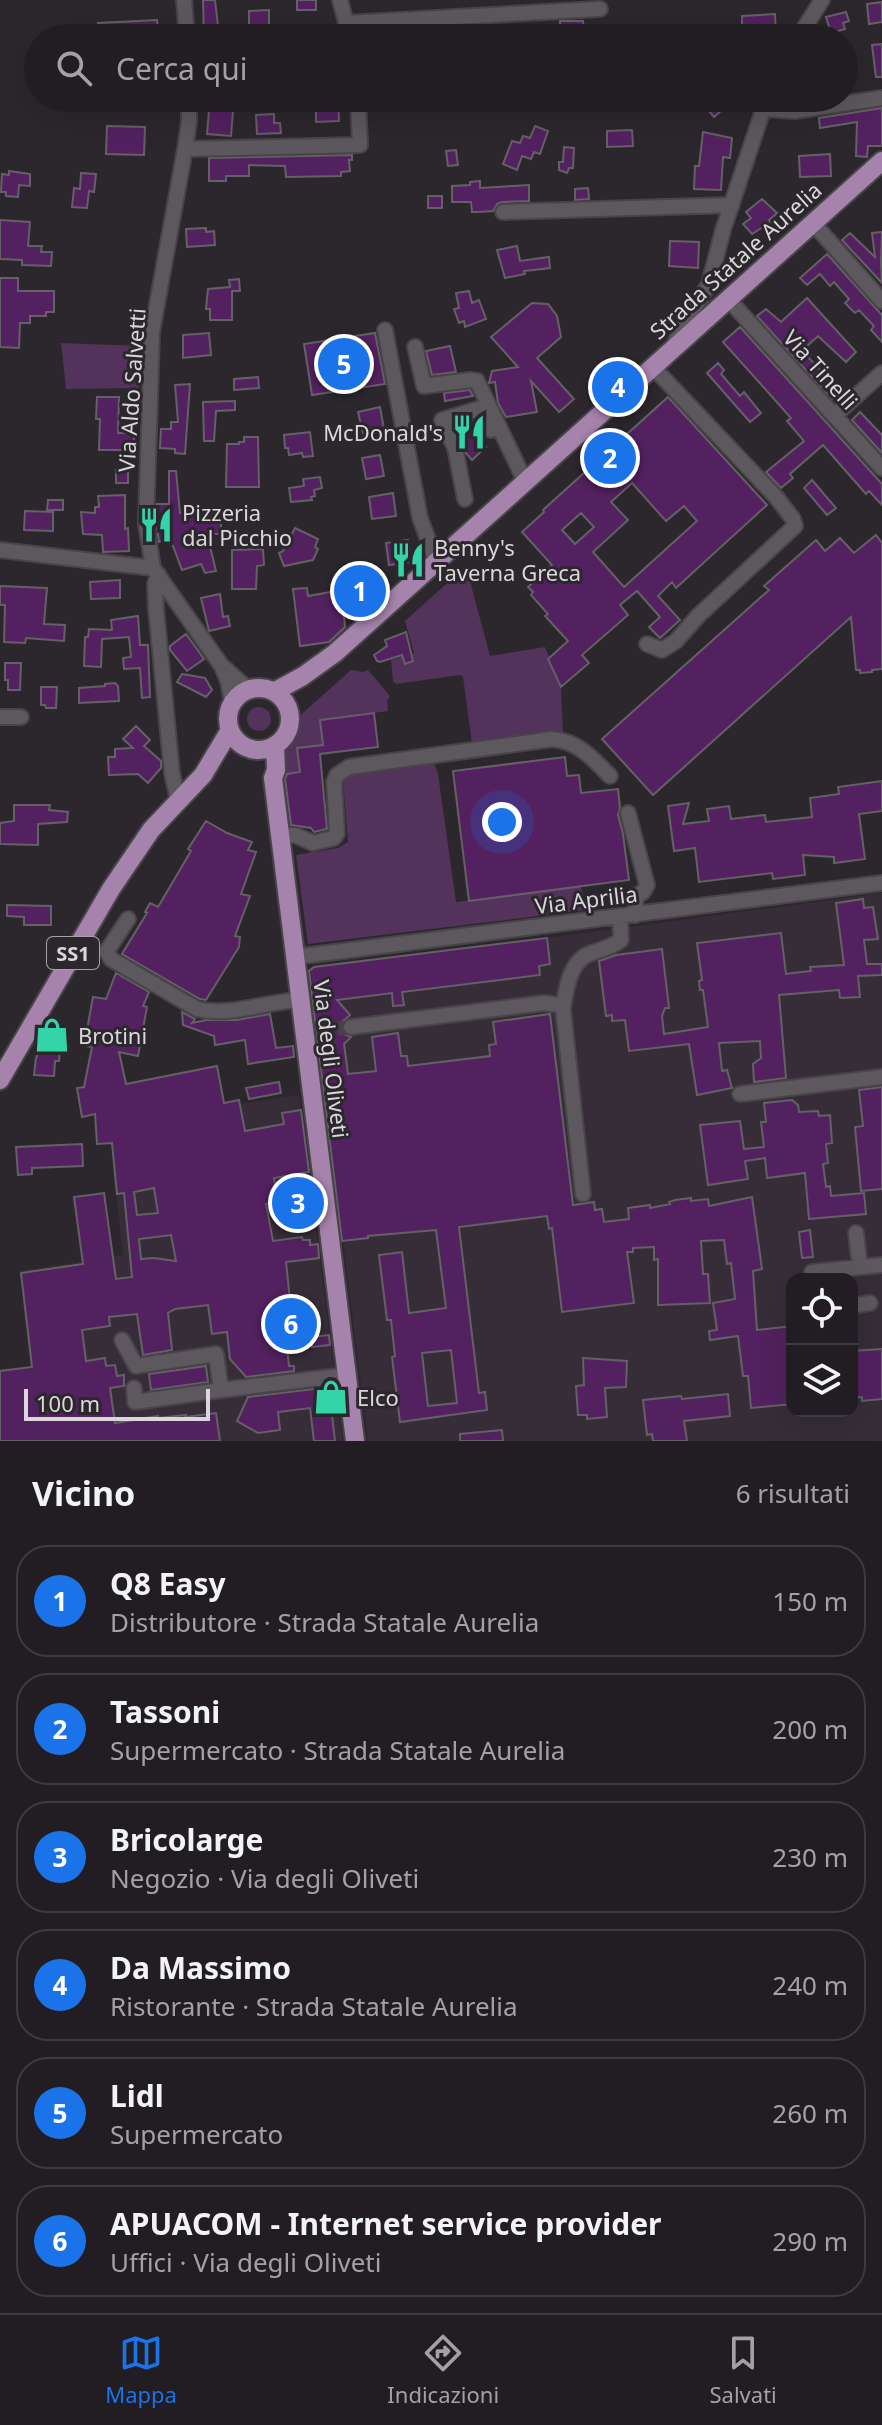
<!DOCTYPE html>
<html lang="it">
<head>
<meta charset="utf-8">
<style>
  body { margin:0; font-family:"Noto Sans",sans-serif; background:#2d2a2f; color:#f1f3f6 }
  .controls { position:absolute; right:24px; bottom:24px; display:grid; overflow:hidden; border-radius:16px; box-shadow:0 8px 32px #0002 }
  .controls button { width:72px; height:72px; display:grid; place-items:center; padding:0; border:0; border-bottom:2px solid #3e3b40; background:#211d22; color:#f1f3f6; font:40px sans-serif }
  .scale { position:absolute; left:24px; bottom:20px; width:186px; box-sizing:border-box; padding-left:8px; border:4px solid #dad7db; border-top:0; font-size:22px; line-height:28px; white-space:nowrap; color:#dad7db; -webkit-text-stroke:6px #2c272d; paint-order:stroke }
  .you { position:absolute; left:502px; top:822px; width:28px; height:28px; margin:-20px; border:6px solid #fff; border-radius:50%; background:#1a73e8; box-shadow:0 0 0 12px #1a73e833 }
  .badge { display:grid; place-items:center; width:52px; height:52px; border-radius:50%; background:#1a73e8; color:#fff; font-size:26px; font-weight:700 }
  .pin { position:absolute; translate:-50% -50%; border:4px solid #fff; box-shadow:0 2px 8px #0006 }
  .list { margin:0; padding:0; list-style:none }
  h2 { display:flex; justify-content:space-between; align-items:center; height:104px; margin:0; padding:0 32px; font-size:34px }
  h2 small { font-size:26px; font-weight:400; color:#a2a2a5 }
  .list li { display:grid; grid-template-columns:52px 1fr auto; gap:24px; align-items:center; box-sizing:border-box; height:112px; margin:0 16px 16px; padding:0 16px; border:2px solid #3e3b40; border-radius:32px }
  .list b { display:block; font-size:30px; white-space:nowrap }
  .list p { margin:0; font-size:26px; white-space:nowrap; color:#a2a2a5 }
  .list em { font-size:26px; font-style:normal; color:#a2a2a5 }
  .icon { flex:none; width:44px; height:44px; fill:none; stroke:currentColor; stroke-width:2; stroke-linecap:round; stroke-linejoin:round }
  .map { position:relative; flex:none; width:882px; height:1441px; overflow:hidden }
  .search { position:absolute; background:#211d22; box-shadow:0 8px 32px #0002; left:24px; right:24px; top:24px; height:88px; display:flex; align-items:center; gap:20px; box-sizing:border-box; padding:0 28px; border-radius:44px; color:#a2a2a5; font-size:30px }
  .sheet { height:872px; background:#211d22 }
  nav { display:flex; justify-content:space-around; align-items:center; box-sizing:border-box; height:112px; border-top:2px solid #3e3b40; background:#211d22; font-size:22px; color:#a2a2a5 }
  nav a { display:grid; justify-items:center; gap:4px }
  nav .on { color:#1a73e8 }
  .map>svg:first-child { display:block }
  .built { fill:#362d38; fill-rule:evenodd }
  .green { fill:#53325b }
  .building { fill:#53215f; stroke:#656067; stroke-width:2; fill-rule:evenodd }
  .lines { fill:none; stroke-linecap:round; stroke-linejoin:round }
  .minor-tunnel { stroke:#464147; stroke-width:14; stroke-dasharray:14 7; stroke-linecap:butt }
  .minor-casing { stroke:#484449; stroke-width:18 }
  .major-casing { stroke:#484449; stroke-width:22 }
  .minor { stroke:#5d575e; stroke-width:14 }
  .major { stroke:#a583ad; stroke-width:18 }
  .labels { text-anchor:middle; dominant-baseline:central; stroke-width:6; stroke-linejoin:round; paint-order:stroke }
  .shield { fill:#2c272d; stroke:#a6a2a7; stroke-width:2 }
  .shield-label { font-size:20px; font-weight:bold; fill:#dad7db }
  .street-label { font-size:22px; fill:#dad7db; stroke:#2c272d }
  .poi-label { font-size:22px; fill:#dad7db; stroke:#2c272d; text-anchor:start }
</style>
</head>
<body>
<div class="map">
<svg width="882" height="1441" viewBox="0 0 882 1441">
  <rect width="100%" height="100%" fill="#2c272d"/>
  <path class="built" d="M882 893V1441H368L309 970ZM792 1279H852V1411H792Z
    M299 1095 343 1441H11L0 1369 31 1366 20 1271 123 1255 109 1124Z"/>
  <path class="green" d="M61 343 141 346 139 388 66 389Z
    M466 566 490 656 545 647 561 687 563 733 472 744 463 677 460 675 396 684 393 681 391 660 414 653 405 621Z
    M351 670 363 672 368 670 390 696 387 701 388 711 320 720 323 745 297 748V754H300L302 771 285 774 282 752 295 731 296 719Z
    M247 719a12 12 0 1 1 24 0a12 12 0 1 1-24 0Z
    M430 762 435 765 438 774 456 902 581 887 587 910 308 944 296 855 338 848 348 842 343 781 347 775 353 771Z"/>
  <path class="building" d="M203 0H215L218 26 221 25 223 38H204Z
    M297 0H316V10H297Z
    M882 2V22L869 24 867 4Z
    M269 10V31H249V11Z
    M846 12 849 21 843 23 845 29 831 33 826 17Z
    M775 14 776 37 755 38V33L746 34V29H742V16Z
    M157 20 159 38H99L98 23Z
    M560 21H583L585 38H560Z
    M882 44V77H876L872 45Z
    M210 98H234L231 136 207 134Z
    M321 98H338L339 121 316 122V101L321 102Z
    M715 98H724L729 104 714 117 705 106Z
    M882 108V146H868L867 157 856 156 857 122 820 128 819 118Z
    M274 114V123H280L281 133 257 134 256 115Z
    M107 126 145 127 144 155 106 154Z
    M535 126 548 131 540 154 534 152 531 159 522 156 517 170 503 164 512 141 520 143 523 136 530 138Z
    M632 130 633 146 607 147V131Z
    M703 132 732 138 730 158 723 157 721 190 694 189 695 166H699Z
    M564 147 574 148 573 168H569L567 173 559 170V162H563Z
    M456 150 458 165 448 166 446 151Z
    M830 154 831 176 800 177 799 156Z
    M352 155V160H349L350 171 341 172V176L286 177 285 166 249 165V176H226V181H209V158Z
    M9 171 30 174V186L19 185 18 197 6 196V192H1L2 174 9 175Z
    M81 173 96 174 94 192 89 191 87 208 72 207 74 188 80 189Z
    M480 181V188L529 185V201L502 202 497 204 493 211 478 212H472L471 202H452V186L470 185V182Z
    M588 188 589 199 575 200V189Z
    M428 196H442V208H428Z
    M762 199 777 213 769 220 771 222 752 234 743 224 751 218 746 212Z
    M0 220 30 222 28 246H42L41 252H52L51 266 22 265V260L0 259Z
    M206 228V232L214 231 215 245 187 247 186 229Z
    M882 232 881 263 882 283 842 240 850 233 875 257 872 233Z
    M670 241 699 242 698 268 669 266Z
    M517 246 520 261 549 257 550 268 524 271 525 274 505 278 497 250Z
    M827 254 882 315V342L871 330 874 326 859 310 855 313 845 303 849 299 834 282 830 286 820 274 807 285 800 278Z
    M0 278H18V291H54V312H46V316H30V323H20L19 348 0 347Z
    M239 279 240 291H232V320H210V309H206L208 289 230 287 229 280Z
    M469 291 472 303 479 300 486 319 465 327 464 321 459 323 454 309 459 308 456 293Z
    M807 298 856 352 846 362 818 336 805 348 810 355 808 357 823 373 825 371 840 392 832 399 757 316 766 309 781 322Z
    M532 303 548 304 557 316 561 337 537 358 574 399 559 412 531 381 537 412 506 417 498 403 495 382 489 383 492 371 518 367 491 337Z
    M740 327 882 484V505L869 491 866 494 823 445 790 474 793 478 781 488 766 472 804 441 787 421 791 418 723 342Z
    M209 333 211 355 183 358V335Z
    M375 333 385 384 312 395 304 344Z
    M450 346 456 372 432 375 426 351Z
    M718 363 724 370 721 374 740 396 744 392 761 413 750 422 707 373Z
    M258 377 259 388 234 390V379Z
    M190 384 185 454 175 453V449L160 448 161 429H171V422H178L175 385Z
    M470 390 473 396 445 401 444 393Z
    M97 397H119L118 433H134V450H99L100 419H96Z
    M668 397 767 505 676 588 672 582 658 596 680 620 660 638 649 627 660 617 637 591 620 605 628 615 582 655 589 663 561 687 548 659 568 641 545 616 548 614 531 595 533 592 528 587 552 565 522 532 544 512 543 510ZM632 483 666 521 684 506 697 521 624 587 593 552 628 520 611 502ZM581 513 594 527 575 544 562 530Z
    M235 401V410L216 411 214 441H204L203 402Z
    M380 407 384 429 363 433 358 412Z
    M860 412 882 435V453L852 420Z
    M474 421 481 433 477 436 486 447 472 460 466 453 456 426Z
    M310 432 313 456 303 457 302 453 289 455 288 448H285L284 435Z
    M244 437H258L259 487H226L227 444H239V442H244Z
    M380 455 384 476 366 479 362 458Z
    M116 470H128V483H116Z
    M169 471H176L180 513H221V534H207L216 571 205 573 201 564 182 570 170 538 159 542 156 523 157 504H169Z
    M320 477 322 488 314 490 315 496 311 497 312 500 291 502 289 488 304 486 303 479Z
    M812 480 836 508 827 515 804 488Z
    M393 493 396 516 372 519 369 497Z
    M125 495V529L128 528 129 551 103 552 102 535 83 534 81 512 95 513V507H99L98 496Z
    M48 500H63V510H47Z
    M25 511 53 512V531L24 530Z
    M295 528 318 539 315 547 318 549 313 560 284 566 279 553 283 551Z
    M876 535 882 543V669L872 670V672L860 673V670H856L851 617 653 795 602 739 769 590 764 586 816 540 825 551 840 538 854 553Z
    M408 540 411 562 389 565 386 543Z
    M263 549 264 565 257 566 256 589H232V550Z
    M373 579 382 589 360 609 339 586 354 584 357 581 363 588Z
    M120 580V598L91 599 90 582Z
    M0 586 47 588 44 624 65 625 64 641 26 638 25 643 4 642 5 605H0Z
    M307 588 308 596 342 590 345 627 329 642 300 646 293 589Z
    M220 594 223 617 228 616 230 626 209 631 201 598Z
    M138 616 140 645H148L150 697 142 698 140 668 124 669 123 658 131 657 129 637 102 639 101 667 84 666 85 637H88L89 629 112 630 111 620Z
    M406 632 413 661 405 664 402 655 380 662 377 661 374 655 387 646 385 640Z
    M186 634 204 659 187 671 170 650V646Z
    M5 663H21L20 690H8V680H5Z
    M182 674 205 678 212 690 206 697 177 682Z
    M115 683 118 686 119 701 79 703V688L105 686V684Z
    M41 687H57L56 708H46L45 705H41Z
    M374 713 378 747 320 754 327 829 314 832 311 828 291 825 285 779 287 774 300 772 297 748 323 745 320 720Z
    M136 726 150 740 144 746 161 761V768L148 783 138 774 109 775 108 757H115V749L133 748 123 739Z
    M565 757 567 776 579 775 581 793 618 789 620 808 618 815 623 834 629 880 469 901 453 771Z
    M882 781V811L859 814 865 859 834 863V857L803 855 805 875 773 879 772 873 699 882 695 848 674 851 668 806 689 803 683 824 709 821 707 809 729 806 731 819 765 815 766 822 812 817 810 798 839 794 838 787Z
    M14 805H50L49 810 68 812 67 822 38 824V845L0 844V823L14 821Z
    M206 821 227 833 252 842 248 850 256 852 241 894 250 896 235 936 240 937 239 947 206 1000 200 999 122 954 147 913 145 912 150 903 158 907 191 851 188 849Z
    M863 899 864 908 873 907 878 939 864 940 867 964H882V975L858 976 860 997 840 998 839 990 779 995 786 1078 754 1082 753 1064 761 1058 760 1041 719 1043 722 1071 727 1070 732 1088 697 1095 689 1044 629 1051 625 1020 612 1021V1015L606 1016 599 961 616 955 662 949 669 1008H665L662 1016 664 1034 708 1027 703 990H700L699 981 702 980 697 943 781 933 786 974 811 971 810 967 844 965 836 903Z
    M7 905 51 906V925H24V917L7 916Z
    M547 938 550 964 539 966 540 975 402 992 404 1005 393 1006 392 993 337 1000 350 1015 342 1022 341 1027 344 1034 351 1037 344 1044 348 1074 376 1071 372 1037 398 1033 401 1056H407L408 1066 490 1056 489 1045 496 1044 493 1022 550 1014 573 1205 594 1202 595 1210 602 1209 604 1222 629 1219 628 1208 650 1205V1208L670 1204 669 1202 675 1200 691 1198V1201L708 1199 709 1206 752 1197 762 1269 753 1271 757 1330 792 1326V1404L751 1408 748 1376H743L738 1336 710 1340 709 1331 717 1330 713 1303 735 1299 731 1263 727 1264 724 1240 701 1241 703 1274H708L710 1303 658 1305V1259L654 1260V1247L633 1248V1252H627L634 1303 562 1312 552 1228 549 1229 547 1216 459 1227 479 1393 485 1392 487 1410 400 1422 392 1357 395 1356 391 1320H387L379 1255 402 1252 409 1313 446 1308 436 1230 368 1236V1238L342 1241 309 971 314 967ZM451 1350 457 1403 428 1406 422 1353Z
    M116 973 149 992 143 1006 147 1007 138 1056 119 1052 126 1084 217 1066 224 1103 239 1100 245 1131 284 1124 282 1113 301 1110 309 1172 274 1178 278 1202 266 1204 273 1241 302 1237 303 1240H310V1245L318 1244 319 1258 286 1262 294 1338 286 1339 289 1366H294V1371L246 1377 230 1359 227 1332 212 1334 208 1305 175 1309 168 1313 172 1350 143 1355 137 1314 109 1317 110 1326 82 1330 86 1361 105 1358 106 1366 115 1365 117 1376 124 1375V1386L110 1388 115 1423 158 1416V1418L186 1415 185 1417 216 1413 220 1441H0V1371L32 1367 21 1273 83 1264 74 1197 104 1193 116 1279 132 1277 124 1193 117 1194 112 1143 97 1144 95 1114 82 1117 77 1088 84 1087 92 1047 84 1046 93 997 106 999ZM154 1188 158 1213 137 1215 134 1192ZM171 1235 176 1261 154 1258 141 1259 139 1239Z
    M182 1012 195 1019 192 1023 206 1020H237L270 1014 276 1048 293 1046 294 1057 248 1064 245 1040 215 1045 214 1036 183 1025Z
    M40 1049H60L59 1061H55L54 1076 34 1075 36 1058Z
    M279 1082 281 1093 249 1099 246 1088Z
    M882 1087V1189L861 1191 855 1127 863 1126 859 1090Z
    M792 1100 798 1105 799 1112 818 1111 819 1116 830 1115 832 1143 826 1144 828 1163 823 1164 826 1187 830 1186 831 1196 864 1193 866 1214 809 1219 805 1173 767 1178 765 1158 745 1161 748 1179 708 1185 700 1125 740 1121 744 1149 764 1147 761 1122H766L764 1103Z
    M82 1144 83 1166 32 1168V1174L18 1175 16 1147Z
    M810 1230 813 1257 802 1258 799 1232Z
    M329 1335 330 1345 312 1347 311 1337Z
    M882 1349V1399L862 1401V1397L852 1398V1351Z
    M583 1358 627 1361 626 1387 605 1388 607 1417 587 1419V1415H578L576 1386 584 1385Z
    M206 1366 208 1382 151 1390 149 1374Z
    M331 1387 334 1406H331L335 1441H314L310 1408 278 1412 280 1430 258 1433 237 1421 248 1397Z
    M728 1394 730 1416 684 1421 687 1441H653L652 1434 647 1435 643 1400 681 1396 682 1399Z
    M502 1430 503 1441H460V1434Z"/>
  <g class="lines">
    <path class="minor-tunnel" d="M316 1032 351 1027"/>
    <g class="minor-casing">
      <path id="minor" d="M184 0 187 38
        M340 0 350 38
        M347 23 600 9
        M798 38 822 0
        M189 98V122L185 149 152 332 146 524 153 568 221 665 249 690
        M764 109 795 111 882 98
        M185 149 360 145 358 98
        M503 212 732 205
        M813 223 882 301
        M728 299 882 468
        M385 330 420 518 436 561
        M675 343 685 323 709 284 723 230 767 98
        M415 347 424 386 470 380 477 381 525 481
        M834 416 882 373
        M465 499 455 448 442 420 478 409 491 430
        M0 550 153 568
        M158 574 155 584 156 609 172 773 178 800
        M647 644 662 650 676 641 698 616 795 526 793 519 777 498 652 366
        M223 669 228 681 232 703
        M0 717H21
        M628 813 647 885 643 892 635 897 636 915
        M282 836 295 835 313 843 334 838 337 833 334 782 337 775 349 767 552 739C578 741 592 758 610 776
        M128 919 107 951 111 959 197 1009C232 1017 266 1001 301 1000
        M295 957 882 883
        M563 1009C566 990 569 961 591 953 602 949 611 948 621 940L620 917
        M351 1027 544 1003 559 1005 563 1009 583 1194
        M740 1094 882 1077
        M856 1233 860 1267
        M813 1279 812 1272 882 1265
        M852 1306 870 1303
        M122 1340 136 1366 216 1354 221 1390 347 1375
        M134 1388 135 1402 221 1390"/>
    </g>
    <g class="major-casing">
      <path id="major" d="M228 719a31 31 0 1 1 62 0a31 31 0 1 1-62 0Z
        M274 692 303 676 335 653 882 161
        M275 745 276 770 273 778 355 1441
        M0 1080 111 889 151 830 203 775 230 730"/>
    </g>
    <use href="#minor" class="minor"/>
    <use href="#major" class="major"/>
  </g>
  <defs>
    <g id="restaurant-bare" transform="scale(2.76)"><path d="M-5-6h1v4h1v-4h1v4h1v-4h1v5L-1.5 .5V6h-2V.5L-5-1ZM5-6V6H3V1.5H1.5Q1.5-4 5-6Z" fill="#33d4a8" stroke="#2c272d" stroke-width="2.5" paint-order="stroke"/></g>
    <g id="shop-bare" transform="scale(2.76)"><path d="M-5-2.5h2.3a2.7 3.5 0 0 1 5.4 0H5L5.5 6h-11ZM-1.5-2.5h3a1.5 2.3 0 0 0-3 0Z" fill="#33d4a8" stroke="#2c272d" stroke-width="2.5" paint-order="stroke"/></g>
  </defs>
  <g fill-rule="evenodd">
    <use href="#restaurant-bare" x="469" y="432"/>
    <use href="#restaurant-bare" x="156" y="525"/>
    <use href="#restaurant-bare" x="408" y="560"/>
    <use href="#shop-bare" x="52" y="1035"/>
    <use href="#shop-bare" x="331" y="1397"/>
  </g>
  <g class="labels">
    <rect class="shield" x="47" y="937" width="52" height="32" rx="6"/>
    <g class="shield-label">
      <text x="73" y="953">SS1</text>
    </g>
    <g class="street-label">
      <text transform="translate(735 260) rotate(-42)">Strada Statale Aurelia</text>
      <text transform="translate(821 369) rotate(48)">Via Tinelli</text>
      <text transform="translate(131 390) rotate(-86)">Via Aldo Salvetti</text>
      <text transform="translate(586 899) rotate(-7)">Via Aprilia</text>
      <text transform="translate(332 1059) rotate(83)">Via degli Oliveti</text>
    </g>
    <g class="poi-label">
      <text x="443" y="432" text-anchor="end">McDonald's</text>
      <text x="182" y="512">Pizzeria<tspan x="182" dy="25">dal Picchio</tspan></text>
      <text x="434" y="547">Benny's<tspan x="434" dy="25">Taverna Greca</tspan></text>
      <text x="78" y="1035">Brotini</text>
      <text x="357" y="1397">Elco</text>
    </g>
  </g>
</svg>
<div class="controls">
<button><svg class="icon" aria-label="locate" viewBox="0 0 24 24"><circle cx="12" cy="12" r="6"/><path d="M12 2v4M12 18v4M2 12h4M18 12h4"/></svg></button>
<button><svg class="icon" aria-label="layers" viewBox="0 0 24 24"><path d="M12 4l9 5-9 5-9-5zM3 14l9 5 9-5"/></svg></button>
</div>
<div class="scale">100 m</div>
<div class="you"></div>
<div class="pin badge" style="left:360px;top:591px">1</div>
<div class="pin badge" style="left:610px;top:458px">2</div>
<div class="pin badge" style="left:298px;top:1203px">3</div>
<div class="pin badge" style="left:618px;top:387px">4</div>
<div class="pin badge" style="left:344px;top:364px">5</div>
<div class="pin badge" style="left:291px;top:1324px">6</div>
<div class="search"><svg class="icon" aria-label="search" viewBox="0 0 24 24"><circle cx="10" cy="10" r="6"/><path d="M15 15l6 6"/></svg>Cerca qui</div>
</div>
<section class="sheet">
<h2>Vicino<small>6 risultati</small></h2>
<ul class="list">
<li><span class="badge">1</span><div><b>Q8 Easy</b><p>Distributore · Strada Statale Aurelia</p></div><em>150 m</em></li>
<li><span class="badge">2</span><div><b>Tassoni</b><p>Supermercato · Strada Statale Aurelia</p></div><em>200 m</em></li>
<li><span class="badge">3</span><div><b>Bricolarge</b><p>Negozio · Via degli Oliveti</p></div><em>230 m</em></li>
<li><span class="badge">4</span><div><b>Da Massimo</b><p>Ristorante · Strada Statale Aurelia</p></div><em>240 m</em></li>
<li><span class="badge">5</span><div><b>Lidl</b><p>Supermercato</p></div><em>260 m</em></li>
<li><span class="badge">6</span><div><b>APUACOM - Internet service provider</b><p>Uffici · Via degli Oliveti</p></div><em>290 m</em></li>
</ul>
</section>
<nav>
<a class="on"><svg class="icon" aria-label="map" viewBox="0 0 24 24"><path d="M3 6l6-2 6 2 6-2v14l-6 2-6-2-6 2zM9 4v14M15 6v14"/></svg>Mappa</a>
<a><svg class="icon" aria-label="directions" viewBox="0 0 24 24"><path d="M12 3l9 9-9 9-9-9zM9 14v-3h6M13 9l2 2-2 2"/></svg>Indicazioni</a>
<a><svg class="icon" aria-label="saved" viewBox="0 0 24 24"><path d="M7 4h10v16l-5-4-5 4z"/></svg>Salvati</a>
</nav>
</body>
</html>
